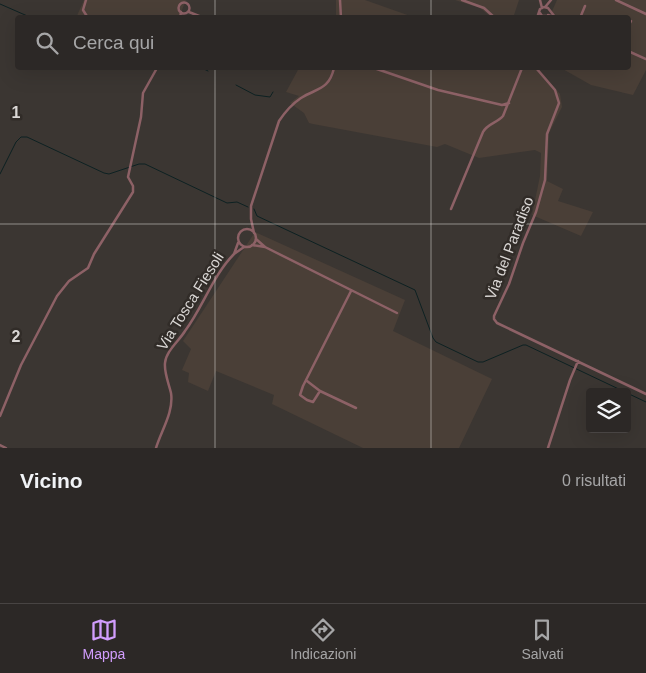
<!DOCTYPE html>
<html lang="it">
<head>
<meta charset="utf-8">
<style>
  body { margin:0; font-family:Helvetica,sans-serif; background:#34302e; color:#f1f3f6 }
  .controls { position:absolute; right:15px; bottom:15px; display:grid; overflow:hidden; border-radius:5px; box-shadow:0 5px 20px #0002 }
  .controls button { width:45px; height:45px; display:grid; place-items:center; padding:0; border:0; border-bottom:1px solid #484443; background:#2c2826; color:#f1f3f6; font:25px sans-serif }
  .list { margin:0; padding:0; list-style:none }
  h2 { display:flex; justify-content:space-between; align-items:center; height:65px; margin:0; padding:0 20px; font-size:21px }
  h2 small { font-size:16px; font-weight:400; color:#a6a6a7 }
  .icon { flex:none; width:28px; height:28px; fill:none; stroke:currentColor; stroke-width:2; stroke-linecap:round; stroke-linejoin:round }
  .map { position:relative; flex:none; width:646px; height:448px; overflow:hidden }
  .search { position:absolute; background:#2c2826; box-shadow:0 5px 20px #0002; left:15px; right:15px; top:15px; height:55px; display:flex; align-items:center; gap:12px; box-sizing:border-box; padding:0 18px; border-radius:5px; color:#a6a6a7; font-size:19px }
  .sheet { height:155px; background:#2c2826 }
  nav { display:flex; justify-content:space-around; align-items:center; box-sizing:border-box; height:70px; border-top:1px solid #484443; background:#2c2826; font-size:14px; color:#a6a6a7 }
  nav a { display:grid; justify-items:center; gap:2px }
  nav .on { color:#d19dfd }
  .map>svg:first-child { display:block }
  .built { fill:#4a3f37 }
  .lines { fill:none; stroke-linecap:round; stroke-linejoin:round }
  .stream { stroke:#0d2122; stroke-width:1 }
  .street { stroke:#8d6166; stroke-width:2.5 }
  .grid { fill:none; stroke:#dad7d5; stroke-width:1; stroke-opacity:0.55 }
  .labels { text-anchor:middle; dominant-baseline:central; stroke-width:5; stroke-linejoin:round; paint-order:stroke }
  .street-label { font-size:15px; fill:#dad7d5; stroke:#312c28 }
  .grid-label { font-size:16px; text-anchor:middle; font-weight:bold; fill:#dad7d5; stroke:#312c28; stroke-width:5; stroke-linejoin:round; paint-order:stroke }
</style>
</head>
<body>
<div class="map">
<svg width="646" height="448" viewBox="0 0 646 448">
  <rect width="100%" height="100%" fill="#3b3632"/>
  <path class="built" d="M84 0H186L179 17 76 18Z
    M336 0H365L413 17H336Z
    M455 0H519L513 18 491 17 480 8Z
    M557 0H646V70L633 95 591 85 561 68H628V18H549Z
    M299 68H538L560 94 562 107 549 133 547 181 563 189 558 201 593 212 581 236 532 215 540 176 541 153 535 150 479 158 445 144 437 147 313 124 309 123 304 113 290 103 299 96 286 92Z
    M255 232 405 300 393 331 492 379 459 448H363L272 404 274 395 216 371 208 391 188 382 189 373 182 370 191 349 183 341Z"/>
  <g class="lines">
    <path class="stream" d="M0 4 32 18
      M202 68 208 71
      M236 85 255 95 270 97 273 92
      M0 174 16 142 21 137H27L104 173 109 174 139 164H145L227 203 237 202 248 207
      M254 209 257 216 415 290 433 338 436 342 478 362H483L523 345H526L625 392
      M627 393 646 402"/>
    <path class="street" d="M86 0 83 10 88 18
      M340 0 341 18
      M462 0 484 8 495 18
      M540 0 542 8
      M616 0 646 14
      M178.5 8a5.5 5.5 0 1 1 11 0a5.5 5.5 0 1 1-11 0Z
      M546 6 551 0
      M189 12 204 18
      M540 13 542 16H546
      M548 15 556 18
      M180 18 181 12
      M537 18 540 9 544 7 548 8 555 17
      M580 18 585 6
      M628 27 631 21
      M628 51 646 59
      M374 68 438 90 502 105 509 103
      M536 68 555 90 559 103 547 134 545 180 536 212 523 243 509 284 494 316V319L497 323 646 394
      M451 209 483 132C487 124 497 123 503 116L522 68
      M238 238a9 9 0 1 1 18 0a9 9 0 1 1-18 0Z
      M254 233 251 219V206L279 121C285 112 292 104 301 98 317 88 329 90 334 68
      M238 243 234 254 244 247
      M252 245 265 247 256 239
      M265 247 397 313
      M307 381 320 391 356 408
      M320 391 313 402 307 400 300 395 303 386 351 291
      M0 416 21 365 57 296 69 281 88 268 94 254 133 192V186L128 177 141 117 143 93 157 68
      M0 445 6 448
      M156 448C161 431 174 412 171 393 169 384 164 373 165 363 166 351 179 341 185 331 203 307 213 275 234 254
      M548 448 570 380 578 361"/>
  </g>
  <path class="grid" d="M215 0V18M431 0V18M215 68V448M431 68V448M0 224H646"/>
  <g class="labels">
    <g class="street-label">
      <text transform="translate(509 248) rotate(-69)">Via del Paradiso</text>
      <text transform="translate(190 301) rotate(-58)">Via Tosca Fiesoli</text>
    </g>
  </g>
  <g class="grid-label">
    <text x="16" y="118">1</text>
    <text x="16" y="342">2</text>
  </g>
</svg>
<div class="controls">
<button><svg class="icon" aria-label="layers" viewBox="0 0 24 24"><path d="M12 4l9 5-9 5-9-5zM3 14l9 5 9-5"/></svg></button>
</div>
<div class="search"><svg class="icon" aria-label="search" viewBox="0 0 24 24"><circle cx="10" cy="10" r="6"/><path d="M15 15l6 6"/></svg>Cerca qui</div>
</div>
<section class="sheet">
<h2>Vicino<small>0 risultati</small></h2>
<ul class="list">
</ul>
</section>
<nav>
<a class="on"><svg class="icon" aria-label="map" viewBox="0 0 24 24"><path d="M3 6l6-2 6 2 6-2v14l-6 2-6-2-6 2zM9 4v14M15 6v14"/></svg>Mappa</a>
<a><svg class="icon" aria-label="directions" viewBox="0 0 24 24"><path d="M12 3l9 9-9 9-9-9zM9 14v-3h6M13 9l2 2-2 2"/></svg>Indicazioni</a>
<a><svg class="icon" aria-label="saved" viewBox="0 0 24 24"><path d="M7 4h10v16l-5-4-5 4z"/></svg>Salvati</a>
</nav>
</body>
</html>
